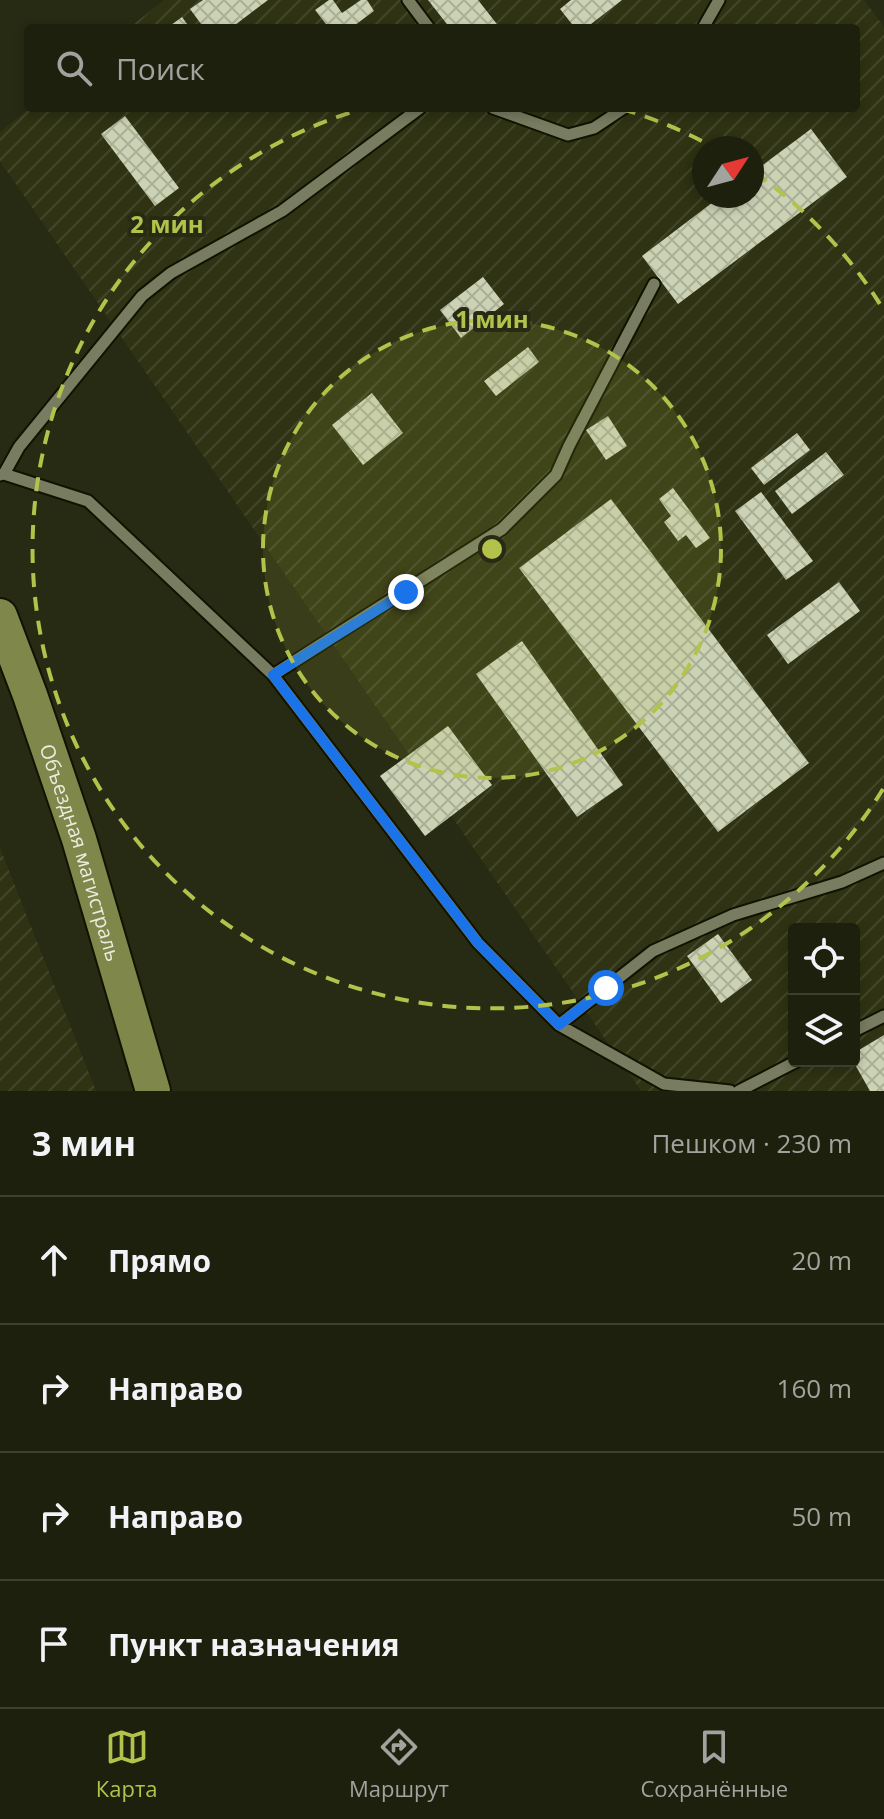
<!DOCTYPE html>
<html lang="ru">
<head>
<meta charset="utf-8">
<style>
  body { margin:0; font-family:"Open Sans",sans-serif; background:#2b2d1c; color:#f1f3f6 }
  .controls { position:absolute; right:24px; bottom:24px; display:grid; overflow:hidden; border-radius:8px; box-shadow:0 4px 12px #0003 }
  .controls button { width:72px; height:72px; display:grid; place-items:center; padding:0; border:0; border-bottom:2px solid #3c3e2e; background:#1e200e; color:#f1f3f6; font:40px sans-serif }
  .compass { position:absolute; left:692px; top:136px; width:72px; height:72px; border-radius:50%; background:#1e200e; box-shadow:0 4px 12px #0003; rotate:54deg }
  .stop { position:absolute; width:24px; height:24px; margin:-18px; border:6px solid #1a73e8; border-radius:50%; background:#fff }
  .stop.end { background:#1a73e8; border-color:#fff; box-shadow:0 2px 8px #0008 }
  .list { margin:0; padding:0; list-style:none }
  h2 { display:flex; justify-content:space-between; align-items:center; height:104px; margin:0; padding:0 32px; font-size:34px }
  h2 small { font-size:26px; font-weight:400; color:#a1a39e }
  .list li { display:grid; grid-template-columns:52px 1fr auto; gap:24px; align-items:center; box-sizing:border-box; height:128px; padding:0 32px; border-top:2px solid #3c3e2e }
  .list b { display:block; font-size:30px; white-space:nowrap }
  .list em { font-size:26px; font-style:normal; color:#a1a39e }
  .icon { flex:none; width:44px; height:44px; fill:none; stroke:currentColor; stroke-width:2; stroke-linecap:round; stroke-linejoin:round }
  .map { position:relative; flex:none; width:884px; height:1091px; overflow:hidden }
  .search { position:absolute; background:#1e200e; box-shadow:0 4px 12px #0003; left:24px; right:24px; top:24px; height:88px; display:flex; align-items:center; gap:20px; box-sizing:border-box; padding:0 28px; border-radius:8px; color:#a1a39e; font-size:30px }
  .sheet { height:616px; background:#1e200e }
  nav { display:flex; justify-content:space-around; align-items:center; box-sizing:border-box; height:112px; border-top:2px solid #3c3e2e; background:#1e200e; font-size:22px; color:#a1a39e }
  nav a { display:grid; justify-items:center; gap:4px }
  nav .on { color:#b3c24b }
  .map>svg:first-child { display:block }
  .industrial { fill:url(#industrial-furrows); fill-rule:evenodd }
  .building { fill:url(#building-cross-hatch) }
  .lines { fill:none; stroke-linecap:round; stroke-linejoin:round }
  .lane-casing { stroke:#111300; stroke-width:15 }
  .primary-casing { stroke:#111300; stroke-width:38 }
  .lane { stroke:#787d61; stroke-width:11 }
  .primary { stroke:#7f874b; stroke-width:34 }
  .route { stroke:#1a73e8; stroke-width:10 }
  .ring { fill:none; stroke:#b3c24b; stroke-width:4; stroke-dasharray:14 10 }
  .labels { text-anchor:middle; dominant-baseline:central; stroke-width:8; stroke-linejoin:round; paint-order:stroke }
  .street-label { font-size:20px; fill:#eaedde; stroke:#282b13 }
  .centre { fill:#b3c24b; stroke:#282b13; stroke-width:4 }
  .ring-label { font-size:24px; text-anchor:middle; font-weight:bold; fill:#b3c24b; stroke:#282b13; stroke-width:8; stroke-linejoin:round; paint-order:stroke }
</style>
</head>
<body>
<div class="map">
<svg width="884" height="1091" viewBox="0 0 884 1091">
  <defs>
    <pattern id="industrial-furrows" width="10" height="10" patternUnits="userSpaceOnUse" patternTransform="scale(2)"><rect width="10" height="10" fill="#2f3313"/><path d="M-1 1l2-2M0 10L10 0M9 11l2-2" fill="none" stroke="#43472a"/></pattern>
    <pattern id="building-cross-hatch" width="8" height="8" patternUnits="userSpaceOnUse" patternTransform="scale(2)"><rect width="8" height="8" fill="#ccd2b4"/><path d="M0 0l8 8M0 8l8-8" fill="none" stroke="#aaaf98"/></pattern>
  </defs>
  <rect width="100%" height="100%" fill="#282b13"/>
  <path class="industrial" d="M164 0H864L884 27V1091H641L0 161V132L30 108H856V28H129ZM704 148H752V196H704ZM794 929H854V1061H794Z
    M0 848 96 1091H0Z"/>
  <path class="building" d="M203 0H268L231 28H204L190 9Z
    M329 0H333L342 13 361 0H367L374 11 351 28H329L315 10Z
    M428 0H478L500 28H450Z
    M571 0H622L586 28H575L560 9Z
    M182 17 190 28H167Z
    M125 116 179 188 155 206 101 134Z
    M811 129 847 177 678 304 642 256 721 196H752V173Z
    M483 277 504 304 461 338 440 310Z
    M528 347 539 362 496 396 484 381Z
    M372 393 403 433 363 465 332 425Z
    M608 416 627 446 606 460 586 430Z
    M797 433 810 450 764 485 751 468Z
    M826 452 844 475 792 514 775 491Z
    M673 488 710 538 696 548 686 535 678 541 664 522 671 516 659 499Z
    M761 492 813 561 786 580 735 511Z
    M611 499 809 763 718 832 519 568Z
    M839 582 860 611 788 664 767 635Z
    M522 641 623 785 577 817 476 674Z
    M448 726 492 785 425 836 380 776Z
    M718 934 752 980 721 1003 687 956Z
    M884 1035V1091H870L853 1061 854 1053Z"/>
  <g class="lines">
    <g class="lane-casing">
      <path id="lane" d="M408 0 429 28
        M703 28 719 0
        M493 108 568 135 594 128 624 108
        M4 474 88 501 273 675 502 529 556 475 569 446 654 284
        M0 475 4 474 19 447 142 296 171 273 282 211 420 108
        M273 675 478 943 559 1025 653 951 733 915 842 882 884 863
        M559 1025 664 1084 730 1091
        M854 1031 884 1016
        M739 1091 797 1061"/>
    </g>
    <g class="primary-casing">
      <g id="primary">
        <path id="s1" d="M0 616 30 695 79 839 153 1091"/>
      </g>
    </g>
    <use href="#lane" class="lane"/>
    <use href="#primary" class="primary"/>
  </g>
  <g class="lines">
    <path class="route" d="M406 592 273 675 478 943 559 1025 606 988"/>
  </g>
  <circle cx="492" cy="549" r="229" fill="#b3c24b" fill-opacity=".12"/>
  <g class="ring">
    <circle cx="492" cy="549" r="229"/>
    <path d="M883 789A459 459 0 1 1 362 109M622 109A459 459 0 0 1 715 148M755 173A459 459 0 0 1 883 309"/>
  </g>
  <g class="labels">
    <g class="street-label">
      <text stroke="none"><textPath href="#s1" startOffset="250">Объездная магистраль</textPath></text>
    </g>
  </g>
  <circle cx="492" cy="549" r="12" class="centre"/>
  <g class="ring-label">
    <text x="167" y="233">2 мин</text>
    <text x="492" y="328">1 мин</text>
  </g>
</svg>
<div class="controls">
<button><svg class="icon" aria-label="locate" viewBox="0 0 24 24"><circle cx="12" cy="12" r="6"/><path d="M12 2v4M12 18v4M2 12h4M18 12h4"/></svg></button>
<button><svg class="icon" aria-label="layers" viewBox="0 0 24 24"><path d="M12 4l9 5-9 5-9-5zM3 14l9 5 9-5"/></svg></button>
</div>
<svg class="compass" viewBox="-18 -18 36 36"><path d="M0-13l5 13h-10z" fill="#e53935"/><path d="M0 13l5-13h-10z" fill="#a1a39e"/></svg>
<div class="stop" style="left:606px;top:988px"></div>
<div class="stop end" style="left:406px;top:592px"></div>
<div class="search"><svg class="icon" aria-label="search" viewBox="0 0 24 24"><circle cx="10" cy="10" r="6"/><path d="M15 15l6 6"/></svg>Поиск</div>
</div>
<section class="sheet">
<h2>3 мин<small>Пешком · 230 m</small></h2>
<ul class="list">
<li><svg class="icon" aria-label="ahead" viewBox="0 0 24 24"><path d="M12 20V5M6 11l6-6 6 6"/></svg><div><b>Прямо</b></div><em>20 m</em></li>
<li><svg class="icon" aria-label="right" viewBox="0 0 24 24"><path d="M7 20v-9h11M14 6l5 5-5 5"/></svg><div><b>Направо</b></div><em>160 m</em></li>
<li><svg class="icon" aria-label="right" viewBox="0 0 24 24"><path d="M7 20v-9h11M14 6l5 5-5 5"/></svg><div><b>Направо</b></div><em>50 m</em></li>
<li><svg class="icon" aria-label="arrive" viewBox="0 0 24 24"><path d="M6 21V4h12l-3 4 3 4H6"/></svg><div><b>Пункт назначения</b></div></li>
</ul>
</section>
<nav>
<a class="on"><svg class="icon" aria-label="map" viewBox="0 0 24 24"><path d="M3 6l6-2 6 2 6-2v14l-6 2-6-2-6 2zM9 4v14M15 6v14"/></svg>Карта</a>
<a><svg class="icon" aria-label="directions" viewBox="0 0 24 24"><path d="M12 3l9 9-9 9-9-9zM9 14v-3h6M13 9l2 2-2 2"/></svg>Маршрут</a>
<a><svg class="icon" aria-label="saved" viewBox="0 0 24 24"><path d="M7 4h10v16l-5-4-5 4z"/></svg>Сохранённые</a>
</nav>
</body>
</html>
